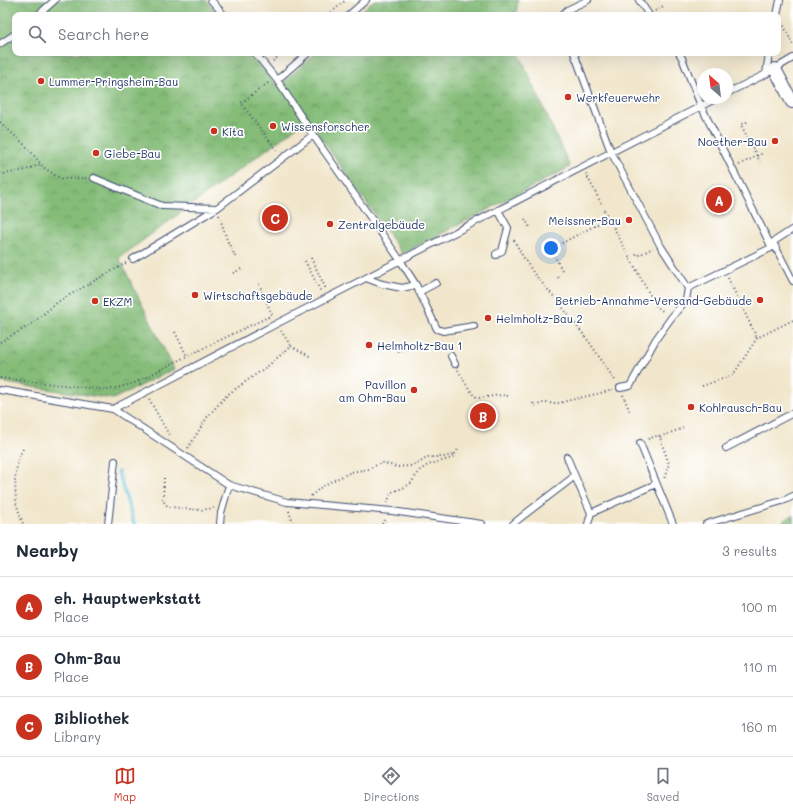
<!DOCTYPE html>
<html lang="en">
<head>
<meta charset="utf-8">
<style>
  body { margin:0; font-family:Mali,sans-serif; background:#f2f2f3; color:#1f2937 }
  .compass { position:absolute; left:697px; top:68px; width:36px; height:36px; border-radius:50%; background:#fff; box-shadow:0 4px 16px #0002; rotate:332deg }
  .you { position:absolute; left:551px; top:248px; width:14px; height:14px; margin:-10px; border:3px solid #fff; border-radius:50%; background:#1a73e8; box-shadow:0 0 0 6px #1a73e833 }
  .badge { display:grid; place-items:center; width:26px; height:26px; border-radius:50%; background:#c8321e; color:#fff; font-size:13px; font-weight:700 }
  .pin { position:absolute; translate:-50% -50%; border:2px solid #fff; box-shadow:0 1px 4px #0006 }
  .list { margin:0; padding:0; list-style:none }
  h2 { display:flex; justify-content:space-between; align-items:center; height:52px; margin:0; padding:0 16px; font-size:17px }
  h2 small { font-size:13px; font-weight:400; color:#747a83 }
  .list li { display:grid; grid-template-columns:26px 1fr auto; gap:12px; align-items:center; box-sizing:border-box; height:60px; padding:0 16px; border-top:1px solid #e0e1e3 }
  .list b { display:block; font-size:15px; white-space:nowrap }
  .list p { margin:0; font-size:13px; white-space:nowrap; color:#747a83 }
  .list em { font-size:13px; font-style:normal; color:#747a83 }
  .icon { flex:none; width:22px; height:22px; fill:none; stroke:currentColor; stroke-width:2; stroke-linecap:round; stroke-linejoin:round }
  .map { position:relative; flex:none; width:793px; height:524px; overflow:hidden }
  .search { position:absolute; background:#fff; box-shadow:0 4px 16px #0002; left:12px; right:12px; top:12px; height:44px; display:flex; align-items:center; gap:10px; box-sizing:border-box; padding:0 14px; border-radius:8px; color:#747a83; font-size:15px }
  .sheet { height:232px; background:#fff }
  nav { display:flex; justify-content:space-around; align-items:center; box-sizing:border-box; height:56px; border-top:1px solid #e0e1e3; background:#fff; font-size:11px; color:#747a83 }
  nav a { display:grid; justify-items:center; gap:2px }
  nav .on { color:#c8321e }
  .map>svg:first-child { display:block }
  .forest { fill:url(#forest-crowns); stroke:#50766b }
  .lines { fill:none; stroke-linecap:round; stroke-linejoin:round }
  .stream { stroke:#57bbd5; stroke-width:3.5 }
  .lane-casing { stroke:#3b4a6e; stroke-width:8 }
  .street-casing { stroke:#3b4a6e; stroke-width:14 }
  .path { stroke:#3b4a6e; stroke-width:2; stroke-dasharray:1 3; stroke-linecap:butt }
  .lane { stroke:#fff; stroke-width:6 }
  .street { stroke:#fff; stroke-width:12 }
  .poi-dot { fill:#c8321e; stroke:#fff; stroke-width:1.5 }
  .labels { text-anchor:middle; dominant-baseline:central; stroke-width:3.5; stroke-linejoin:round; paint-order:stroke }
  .poi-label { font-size:11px; fill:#1b2f5e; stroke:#fff; text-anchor:start }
</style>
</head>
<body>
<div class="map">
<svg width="793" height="524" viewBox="0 0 793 524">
  <defs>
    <pattern id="forest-crowns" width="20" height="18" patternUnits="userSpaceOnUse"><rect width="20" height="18" fill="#84bc78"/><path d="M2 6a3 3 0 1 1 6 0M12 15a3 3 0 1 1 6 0" fill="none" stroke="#6b9966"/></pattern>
  </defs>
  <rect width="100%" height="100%" fill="#fff"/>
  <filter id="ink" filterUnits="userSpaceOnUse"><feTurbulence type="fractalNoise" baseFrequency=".025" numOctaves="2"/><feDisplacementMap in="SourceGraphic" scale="8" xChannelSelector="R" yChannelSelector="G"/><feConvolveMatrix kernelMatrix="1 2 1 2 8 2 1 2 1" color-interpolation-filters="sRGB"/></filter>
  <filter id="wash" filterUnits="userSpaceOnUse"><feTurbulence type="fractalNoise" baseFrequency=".012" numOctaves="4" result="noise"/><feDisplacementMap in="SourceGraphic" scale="16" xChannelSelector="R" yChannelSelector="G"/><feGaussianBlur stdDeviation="0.9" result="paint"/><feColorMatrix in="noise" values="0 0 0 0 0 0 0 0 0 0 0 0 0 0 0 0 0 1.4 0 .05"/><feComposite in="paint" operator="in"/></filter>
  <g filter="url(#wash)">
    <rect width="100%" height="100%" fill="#f1e6cb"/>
    <path class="forest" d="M0 0H206L219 15H15V53H250L278 87 316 53H519L570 167 402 254 308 119 119 258 174 369 113 399 0 382Z
      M374 0H518L516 15H357Z
      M793 515V524H779Z"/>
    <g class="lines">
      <path class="stream" d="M118 472 134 524"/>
    </g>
  </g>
  <g filter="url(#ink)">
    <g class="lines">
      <g class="lane-casing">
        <path id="lane" d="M211 0 224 15
          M639 0 649 15
          M38 15 55 0
          M349 15 366 0
          M562 15 567 10 588 0
          M777 15 780 0
          M0 44 15 34
          M255 53 277 80 313 135 400 260 416 285 437 329 443 331 474 326
          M574 53 611 152 660 245 688 288 775 246
          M679 53 682 58 701 106 770 244 775 246 793 281
          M766 74 769 53
          M277 80 308 53
          M727 93 766 74 793 58
          M94 178 162 206 217 208 313 135
          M770 244 793 229
          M496 255V254L502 251 508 228 498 210
          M133 259 217 208
          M366 278 382 284 402 288 416 285
          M419 292 436 283
          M451 356 455 364
          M620 388 630 386 656 339 671 318 686 300 688 288
          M0 390 113 409 229 485 287 502 392 511 482 524
          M113 409 276 324 717 98
          M640 443 673 524
          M726 448 793 413
          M567 457 574 474
          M591 513 656 484
          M108 524 115 461
          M220 524 221 513 229 485
          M513 524 524 515 571 479 574 474 591 513 588 524
          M706 524 785 500 793 496"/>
      </g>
      <g class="street-casing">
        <path id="street" d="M775 69 792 102"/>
      </g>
      <path class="path" d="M655 11 665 5
        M328 15 346 0
        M782 22 793 45
        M273 61 283 53
        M268 83 241 103 278 152
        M0 122 28 148 43 167 61 179 87 178
        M747 122 741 125 760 162
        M739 165 763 153
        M0 173 4 174 26 170 41 164
        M586 174 601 203
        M604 210 656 306 664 312
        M219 215 227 240 236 258
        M525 219 531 229
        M514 240 522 255 535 275 556 299 590 343 616 382
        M636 254 637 256 653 248
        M311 258 326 289
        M305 261 321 292
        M562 270 551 249 609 218
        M233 273 241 269
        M558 277 560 280
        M728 278 757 338
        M259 284 273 317
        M175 332 187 356
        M0 342 29 326 59 301 126 263
        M395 344 399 352 417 344
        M291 346 311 357
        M458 370 466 384 474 396 479 398 501 395 508 396
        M0 378 108 390 132 384 139 381 141 385
        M139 381 181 359 268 317 270 319
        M702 386 733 375 757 338 793 320
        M623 395 630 412
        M149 399 169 435
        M533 403 534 406 546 402 554 404 613 390
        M660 437 683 428
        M648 439 659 435 669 464 664 479
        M188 448 208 416 227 395 269 365 291 346 281 331
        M23 449 18 458 15 480 16 503 23 524
        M164 478 163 500 165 504 170 507 200 510 214 508
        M311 496 320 488 332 481 351 472 368 469 379 464 383 463 397 467 410 466 419 463 428 457H444L455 454
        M388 503 389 498 392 492 405 487 411 483 420 470 428 465 452 458 459 448
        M289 511 293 524
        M382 524 386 519"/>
      <use href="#lane" class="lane"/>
      <use href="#street" class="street"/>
    </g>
  </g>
  <g class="poi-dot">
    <circle cx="41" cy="81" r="4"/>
    <circle cx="568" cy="97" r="4"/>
    <circle cx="273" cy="126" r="4"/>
    <circle cx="214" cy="131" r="4"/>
    <circle cx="775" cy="141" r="4"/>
    <circle cx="96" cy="153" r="4"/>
    <circle cx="629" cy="220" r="4"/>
    <circle cx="330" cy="224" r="4"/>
    <circle cx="195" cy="295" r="4"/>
    <circle cx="760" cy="300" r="4"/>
    <circle cx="95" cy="301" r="4"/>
    <circle cx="488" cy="318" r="4"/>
    <circle cx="369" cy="345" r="4"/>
    <circle cx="414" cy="390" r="4"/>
    <circle cx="691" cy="407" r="4"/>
  </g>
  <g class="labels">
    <g class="poi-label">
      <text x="49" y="81">Lummer-Pringsheim-Bau</text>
      <text x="576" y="97">Werkfeuerwehr</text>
      <text x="281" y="126">Wissensforscher</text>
      <text x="222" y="131">Kita</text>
      <text x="767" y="141" text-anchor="end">Noether-Bau</text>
      <text x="104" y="153">Giebe-Bau</text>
      <text x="621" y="220" text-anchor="end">Meissner-Bau</text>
      <text x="338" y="224">Zentralgebäude</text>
      <text x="203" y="295">Wirtschaftsgebäude</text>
      <text x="752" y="300" text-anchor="end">Betrieb-Annahme-Versand-Gebäude</text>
      <text x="103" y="301">EKZM</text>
      <text x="496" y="318">Helmholtz-Bau 2</text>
      <text x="377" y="345">Helmholtz-Bau 1</text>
      <text x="406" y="384" text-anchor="end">Pavillon<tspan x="406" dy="13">am Ohm-Bau</tspan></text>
      <text x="699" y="407">Kohlrausch-Bau</text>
    </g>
  </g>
</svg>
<svg class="compass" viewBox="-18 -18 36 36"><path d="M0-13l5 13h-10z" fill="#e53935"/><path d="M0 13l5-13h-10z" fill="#747a83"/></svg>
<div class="you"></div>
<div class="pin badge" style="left:719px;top:200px">A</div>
<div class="pin badge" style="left:483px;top:416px">B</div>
<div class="pin badge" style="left:275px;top:218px">C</div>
<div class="search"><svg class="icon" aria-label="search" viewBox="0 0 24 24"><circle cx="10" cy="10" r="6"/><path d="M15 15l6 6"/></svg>Search here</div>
</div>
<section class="sheet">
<h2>Nearby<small>3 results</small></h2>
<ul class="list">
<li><span class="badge">A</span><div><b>eh. Hauptwerkstatt</b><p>Place</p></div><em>100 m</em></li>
<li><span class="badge">B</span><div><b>Ohm-Bau</b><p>Place</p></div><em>110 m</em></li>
<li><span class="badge">C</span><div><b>Bibliothek</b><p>Library</p></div><em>160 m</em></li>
</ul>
</section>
<nav>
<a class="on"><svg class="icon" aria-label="map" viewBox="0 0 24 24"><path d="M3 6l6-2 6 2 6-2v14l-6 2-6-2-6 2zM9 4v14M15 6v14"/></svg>Map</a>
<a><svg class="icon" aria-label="directions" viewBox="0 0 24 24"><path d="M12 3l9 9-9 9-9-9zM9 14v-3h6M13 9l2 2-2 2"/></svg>Directions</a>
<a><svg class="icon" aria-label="saved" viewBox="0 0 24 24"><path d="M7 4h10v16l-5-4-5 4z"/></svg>Saved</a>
</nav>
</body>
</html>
